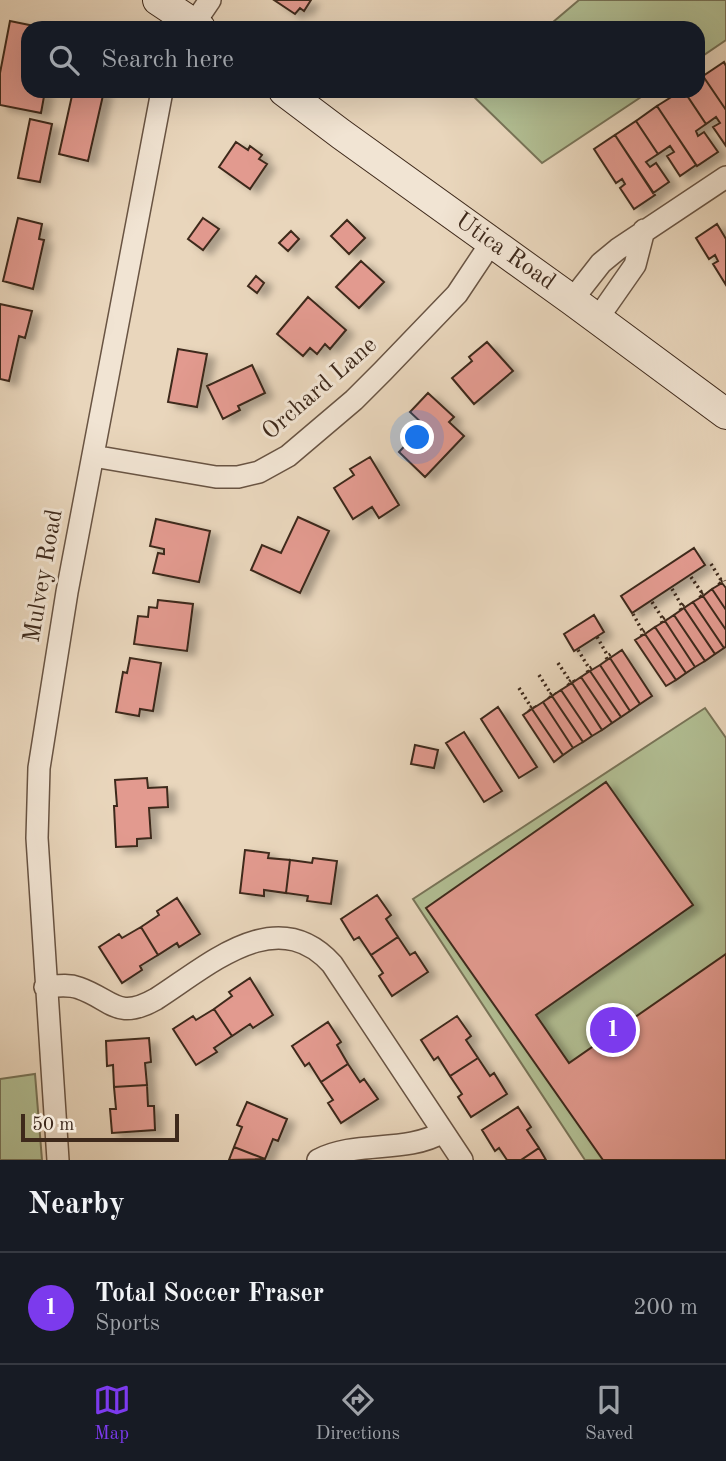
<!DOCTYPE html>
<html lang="en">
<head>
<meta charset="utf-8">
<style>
  body { margin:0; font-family:"Old Standard TT",serif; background:#20242c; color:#f1f3f6 }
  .scale { position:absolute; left:21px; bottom:18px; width:158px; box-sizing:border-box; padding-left:7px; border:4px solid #3e291b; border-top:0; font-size:19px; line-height:24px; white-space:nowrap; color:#3e291b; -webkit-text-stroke:5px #f1e4d3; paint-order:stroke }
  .you { position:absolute; left:418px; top:438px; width:24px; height:24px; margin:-18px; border:5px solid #fff; border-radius:50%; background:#1a73e8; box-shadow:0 0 0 10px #1a73e833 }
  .badge { display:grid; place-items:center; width:46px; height:46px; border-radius:50%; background:#7c3aed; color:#fff; font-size:23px; font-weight:700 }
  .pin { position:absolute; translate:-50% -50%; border:4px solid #fff; box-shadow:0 2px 7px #0006 }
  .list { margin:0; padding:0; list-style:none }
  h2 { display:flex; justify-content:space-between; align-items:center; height:91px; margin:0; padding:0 28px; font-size:30px }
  h2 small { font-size:23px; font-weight:400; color:#9ea1a6 }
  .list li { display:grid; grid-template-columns:46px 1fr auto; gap:21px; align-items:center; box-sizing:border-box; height:112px; padding:0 28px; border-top:2px solid #363941 }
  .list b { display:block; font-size:26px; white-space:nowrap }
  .list p { margin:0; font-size:23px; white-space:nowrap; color:#9ea1a6 }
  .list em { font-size:23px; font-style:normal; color:#9ea1a6 }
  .icon { flex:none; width:38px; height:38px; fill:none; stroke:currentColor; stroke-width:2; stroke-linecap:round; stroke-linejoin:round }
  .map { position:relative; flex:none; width:726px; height:1160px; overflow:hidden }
  .search { position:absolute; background:#171b24; box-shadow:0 7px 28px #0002; left:21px; right:21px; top:21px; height:77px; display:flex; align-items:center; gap:18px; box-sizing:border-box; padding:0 24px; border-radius:21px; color:#9ea1a6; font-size:26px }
  .sheet { height:203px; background:#171b24 }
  nav { display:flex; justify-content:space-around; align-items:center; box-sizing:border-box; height:98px; border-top:2px solid #363941; background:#171b24; font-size:19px; color:#9ea1a6 }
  nav a { display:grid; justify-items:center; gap:4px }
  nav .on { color:#7c3aed }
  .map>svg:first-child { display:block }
  .green { fill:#b2bf94; stroke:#787458; stroke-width:2 }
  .building { fill:#e29a8f; stroke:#3e291b; stroke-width:2; filter:url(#shadow) }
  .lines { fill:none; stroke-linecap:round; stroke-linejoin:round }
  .street-casing { stroke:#695443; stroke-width:24 }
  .secondary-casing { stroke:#3e291b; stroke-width:32 }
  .path { stroke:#3e291b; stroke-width:3.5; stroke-dasharray:2 3.5; stroke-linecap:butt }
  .street { stroke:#f1e4d3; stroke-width:21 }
  .secondary { stroke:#f1e4d3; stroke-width:30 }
  .labels { text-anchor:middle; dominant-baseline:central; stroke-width:6; stroke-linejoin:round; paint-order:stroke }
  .street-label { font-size:24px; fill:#3e291b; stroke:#f1e4d3 }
</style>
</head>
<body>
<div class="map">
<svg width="726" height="1160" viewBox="0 0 726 1160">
  <defs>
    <filter id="shadow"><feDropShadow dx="8" dy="4.5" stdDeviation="3.5" flood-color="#0004"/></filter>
  </defs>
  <rect width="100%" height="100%" fill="#e9d6bc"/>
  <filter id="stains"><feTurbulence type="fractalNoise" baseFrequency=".00286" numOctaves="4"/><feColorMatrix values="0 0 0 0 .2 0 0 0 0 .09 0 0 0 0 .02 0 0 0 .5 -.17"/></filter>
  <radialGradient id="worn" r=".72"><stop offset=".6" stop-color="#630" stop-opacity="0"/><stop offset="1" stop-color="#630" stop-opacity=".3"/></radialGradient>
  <path class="green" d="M579 0H726V40L698 59V28H546Z
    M468 91H650L542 163Z
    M705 708 726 738V1160H585L413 899Z
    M35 1074 42 1160H0V1079Z"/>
  <path class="building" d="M274 0H311L304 11 300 8 295 14Z
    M10 21 44 28H28V91H45L41 113 0 105V73Z
    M724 62 726 66V110L703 76Z
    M703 76 726 110V146L713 127 720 123 716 117 706 124 684 91H698V79Z
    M73 91H104L88 161 59 154Z
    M681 91H684L706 124 696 131 698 136 704 132 718 152 697 166 657 106Z
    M657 106 696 165 680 176 667 156 674 152 670 146 658 154 636 121Z
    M30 119 52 124 40 182 18 178Z
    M636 121 658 154 646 162 650 167 656 163 669 182 653 193 615 135Z
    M615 135 655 195 634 209 620 188 625 184 622 179 616 183 594 149Z
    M236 142 248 150 250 146 262 155 259 159 267 164 250 189 219 167Z
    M18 218 42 224 39 239 44 240 33 289 3 281Z
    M203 218 219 229 203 250 188 239Z
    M347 220 365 238 349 254 331 236Z
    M717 224 726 239V285L713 264 718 261 715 255 709 259 696 238Z
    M291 231 299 239 288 251 279 243Z
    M361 261 384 282 359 308 336 287Z
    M256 276 264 283 257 293 248 286Z
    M308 297 346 330 330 349 325 344 317 354 310 348 303 356 277 334Z
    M0 304 32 311 25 338 19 336 9 381 0 379Z
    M487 342 513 371 474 404 452 378 472 361 469 357Z
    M178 349 207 354 197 407 168 402Z
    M252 365 265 393 238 406 240 410 223 419 207 386Z
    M428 393 454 417 449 422 464 436 425 477 399 452 424 425 410 412Z
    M370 457 399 505 379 518 372 507 353 519 334 488 354 475 350 469Z
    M298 517 329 531 300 593 251 570 262 545 281 553Z
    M156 519 210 531 199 582 153 573 158 553 164 554V549L150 546Z
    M694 548 705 565 632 613 621 596Z
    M722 583 726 588V610L712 589Z
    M712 589 726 610V630L703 596Z
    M703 596 726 630V647L724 648 693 602Z
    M158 600 193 604 187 651 134 644 138 616 148 617 149 607 157 608Z
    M693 602 724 648 715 654 684 608Z
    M684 608 715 654 705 661 674 615Z
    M594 615 604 632 574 651 564 634Z
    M674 615 705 661 695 667 665 621Z
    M665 621 695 667 686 673 655 627Z
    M655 627 686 673 676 680 645 634Z
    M645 634 676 680 666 686 635 640Z
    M622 650 652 696 640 704 610 658Z
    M130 658 161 663 153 711 140 709 139 716 116 712 123 672 127 673Z
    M610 658 640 704 630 711 600 665Z
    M600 665 630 711 621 717 590 671Z
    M590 671 621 717 612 723 581 677Z
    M581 677 612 723 602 730 572 683Z
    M572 683 602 730 592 736 561 690Z
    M561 690 592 736 583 742 552 696Z
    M552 696 583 742 573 748 543 702Z
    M543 702 573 748 563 755 532 709Z
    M498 707 537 767 519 778 481 719Z
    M532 709 563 755 554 762 523 715Z
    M464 732 502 791 484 802 446 743Z
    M415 745 438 750 434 768 411 764Z
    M147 778 148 788 167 787 168 807 149 808 151 838 137 839V846L116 847 114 806H117L115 780Z
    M606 782 693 905 536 1015 569 1063 726 954V1160H603L426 908Z
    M245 850 269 853 268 858 290 860 286 893 264 890V896L240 893Z
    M313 858 337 861 331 904 307 901 308 896 286 893 290 860 312 863Z
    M377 895 391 915 386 919 398 937 371 955 359 937 354 940 341 919Z
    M177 898 200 934 179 947 177 943 158 955 141 927 159 915 157 911Z
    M141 927 158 955 140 966 142 970 122 983 99 947 119 934 122 938Z
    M398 937 410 955 415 952 428 972 392 996 379 976 383 973 371 955Z
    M250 978 273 1015 253 1028 250 1024 232 1036 214 1009 232 996 229 992Z
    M214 1009 232 1036 214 1048 217 1052 196 1065 173 1029 193 1016 196 1020Z
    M457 1016 471 1036 466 1040 478 1058 450 1076 438 1057 434 1060 421 1040Z
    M328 1022 341 1042 337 1045 348 1064 321 1082 309 1063 305 1066 292 1046Z
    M149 1038 151 1062 145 1063 147 1085 114 1087 113 1065 107 1066 106 1041Z
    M478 1058 490 1076 494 1073 507 1094 471 1117 458 1097 462 1094 450 1076Z
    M348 1064 360 1082 364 1079 378 1099 341 1123 328 1103 333 1100 321 1082Z
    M147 1085 148 1106H154L155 1130 112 1133 110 1109H116L114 1087Z
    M247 1102 287 1119 278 1141 273 1139 265 1159 234 1147 242 1127 237 1125Z
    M518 1107 531 1127 527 1130 539 1148 521 1160H507L499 1148 495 1151 482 1130Z
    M234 1147 265 1159 229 1160Z
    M539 1148 546 1160H521Z"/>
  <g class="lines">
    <g class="street-casing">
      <path id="street" d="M191 28 210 0
        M572 300 601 263 618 249 726 177
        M598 318 635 265 644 230
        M93 456 216 477H238L259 472 288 456 354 400 383 371 457 294 491 243
        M45 987C57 986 68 984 79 988 113 1000 117 1021 156 999 208 966 276 902 332 964L462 1160
        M58 1160 37 838 39 768 67 592 162 91
        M318 1160C356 1140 405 1154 443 1132"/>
    </g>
    <g class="secondary-casing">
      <path id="secondary" d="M158 0 200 28
        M284 91 341 134 572 300 726 414"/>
    </g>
    <path class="path" d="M711 564 721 580
      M691 577 702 593
      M720 584 718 582 724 579 725 581
      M672 589 682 606
      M701 597 699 595 704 592 706 594
      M652 602 663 619
      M681 610 680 608 685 604 687 606
      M633 614 643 632
      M662 623 661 620 666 617 667 619
      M642 636 641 633 646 630 648 632
      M597 637 608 656
      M578 650 589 668
      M607 659 606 657 611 654 613 656
      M558 663 570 681
      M588 672 587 670 592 667 593 669
      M539 675 551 694
      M569 685 567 683 573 679 574 681
      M519 688 531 707
      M550 698 548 696 553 692 555 694
      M530 711 528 709 534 705 535 707"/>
    <use href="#street" class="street"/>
    <use href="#secondary" class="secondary"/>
  </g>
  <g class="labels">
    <g class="street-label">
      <text transform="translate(505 252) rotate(35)">Utica Road</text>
      <text transform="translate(320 389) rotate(-41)">Orchard Lane</text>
      <text transform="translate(44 576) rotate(-80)">Mulvey Road</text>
    </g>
  </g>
  <rect width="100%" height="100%" filter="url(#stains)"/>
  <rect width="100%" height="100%" fill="url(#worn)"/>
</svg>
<div class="scale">50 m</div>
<div class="you"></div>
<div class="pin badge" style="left:613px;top:1030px">1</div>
<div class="search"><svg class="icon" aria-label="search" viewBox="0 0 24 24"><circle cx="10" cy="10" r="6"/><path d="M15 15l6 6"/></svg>Search here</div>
</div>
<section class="sheet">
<h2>Nearby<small></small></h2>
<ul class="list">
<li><span class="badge">1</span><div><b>Total Soccer Fraser</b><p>Sports</p></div><em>200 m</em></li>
</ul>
</section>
<nav>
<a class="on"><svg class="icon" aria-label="map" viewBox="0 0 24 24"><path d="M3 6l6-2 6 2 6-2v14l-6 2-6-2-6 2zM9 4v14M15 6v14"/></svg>Map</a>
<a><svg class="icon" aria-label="directions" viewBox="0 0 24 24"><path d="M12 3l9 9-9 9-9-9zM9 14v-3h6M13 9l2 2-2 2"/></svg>Directions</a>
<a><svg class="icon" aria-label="saved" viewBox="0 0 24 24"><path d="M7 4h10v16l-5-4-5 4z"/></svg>Saved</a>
</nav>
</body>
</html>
